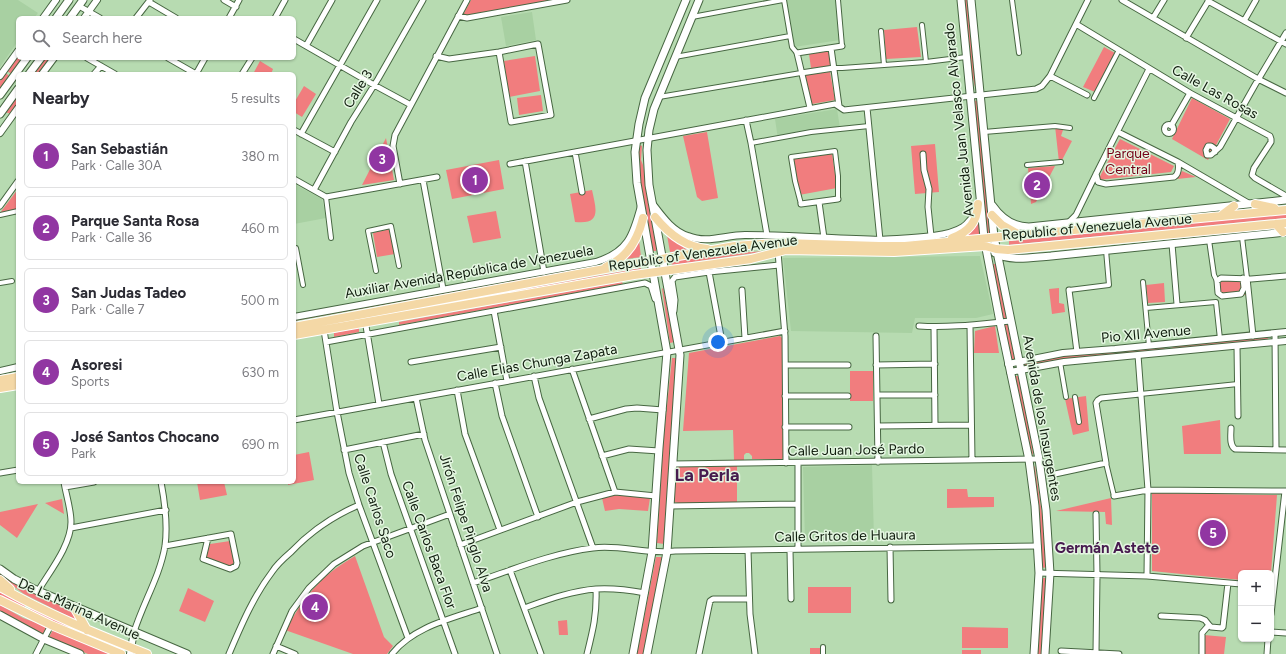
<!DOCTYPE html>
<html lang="en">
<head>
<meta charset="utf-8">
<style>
  body { margin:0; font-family:Figtree,sans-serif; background:#f7f7f7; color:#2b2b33 }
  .controls { position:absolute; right:12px; bottom:12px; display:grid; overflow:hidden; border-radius:6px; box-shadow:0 1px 3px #0004 }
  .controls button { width:36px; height:36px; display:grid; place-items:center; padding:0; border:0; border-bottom:1px solid #e1e1e2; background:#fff; color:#2b2b33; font:20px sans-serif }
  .you { position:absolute; left:718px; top:342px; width:14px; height:14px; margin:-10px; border:3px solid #fff; border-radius:50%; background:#1a73e8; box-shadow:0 0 0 6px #1a73e833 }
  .badge { display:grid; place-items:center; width:26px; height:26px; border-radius:50%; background:#9136a2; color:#fff; font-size:13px; font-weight:700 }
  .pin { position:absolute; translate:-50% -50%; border:2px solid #fff; box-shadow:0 1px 4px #0006 }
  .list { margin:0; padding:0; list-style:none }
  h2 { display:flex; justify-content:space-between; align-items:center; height:52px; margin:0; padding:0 16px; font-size:17px }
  h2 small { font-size:13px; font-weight:400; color:#7c7c81 }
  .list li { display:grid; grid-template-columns:26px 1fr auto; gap:12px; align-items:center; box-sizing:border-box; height:64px; margin:0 8px 8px; padding:0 8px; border:1px solid #e1e1e2; border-radius:6px }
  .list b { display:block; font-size:15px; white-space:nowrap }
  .list p { margin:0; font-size:13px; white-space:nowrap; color:#7c7c81 }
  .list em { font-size:13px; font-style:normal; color:#7c7c81 }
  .icon { flex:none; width:22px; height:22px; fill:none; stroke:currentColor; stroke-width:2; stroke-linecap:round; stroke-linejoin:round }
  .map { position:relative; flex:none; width:1286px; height:654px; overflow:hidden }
  .search { position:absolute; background:#fff; box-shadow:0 1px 3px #0004; left:16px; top:16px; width:280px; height:44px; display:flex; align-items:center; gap:10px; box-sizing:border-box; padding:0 14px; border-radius:6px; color:#7c7c81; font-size:15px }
  .panel { position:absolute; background:#fff; box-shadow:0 1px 3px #0004; left:16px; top:72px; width:280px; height:412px; border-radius:6px }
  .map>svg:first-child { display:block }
  .built { fill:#a8d0a2 }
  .green { fill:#f17d7e }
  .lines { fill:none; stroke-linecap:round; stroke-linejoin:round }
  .pedestrian-casing { stroke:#476742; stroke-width:6 }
  .minor-casing { stroke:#476742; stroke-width:7 }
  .tertiary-casing { stroke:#476742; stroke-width:8 }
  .secondary-casing { stroke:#476742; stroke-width:9 }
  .primary-casing { stroke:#fff; stroke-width:10 }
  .pedestrian { stroke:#fff; stroke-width:4 }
  .minor { stroke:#fff; stroke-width:5 }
  .tertiary { stroke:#fff; stroke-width:6 }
  .secondary { stroke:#fff; stroke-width:7 }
  .primary { stroke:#f4d8a6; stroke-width:8 }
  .labels { text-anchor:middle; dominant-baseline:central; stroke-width:3; stroke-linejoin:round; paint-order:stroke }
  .street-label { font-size:14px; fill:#0f1c0d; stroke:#e4f6e1 }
  .park-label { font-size:14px; fill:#750118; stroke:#e4f6e1 }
  .neighbourhood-label { font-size:15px; font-weight:bold; fill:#471b4f; stroke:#e4f6e1 }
  .district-label { font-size:18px; font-weight:bold; fill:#471b4f; stroke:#e4f6e1 }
</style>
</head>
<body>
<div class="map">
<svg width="1286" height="654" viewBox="0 0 1286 654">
  <rect width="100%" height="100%" fill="#b7dbb1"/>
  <path class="built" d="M0 0H18L38 13 34 18H18V41L0 67Z
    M786 0H836L840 40 794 47Z
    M532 12 536 40 506 46 501 17Z
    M837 109 840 128 778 139 775 119Z
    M294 184 322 199 326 218 294 224Z
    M980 256 993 314 976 318H915L912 333 791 331 783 258Z
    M872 465 874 539 805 541 803 467Z"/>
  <path class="green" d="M471 0H558L474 16 463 15Z
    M963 0H969L977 87H975L972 74 969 69Z
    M917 27 921 57 886 59 884 30Z
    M1104 47 1115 53 1095 92 1083 87Z
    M830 51 831 66 811 68 809 54Z
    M18 56V58H24L12 74 7 71Z
    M535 56 540 91 509 97 504 61Z
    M45 58H52L40 74H33Z
    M260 61 273 69 271 74H253Z
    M830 72 835 100 812 104 804 75Z
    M6 73 10 77 0 91V81Z
    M304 86 316 94 302 117 294 112V103Z
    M541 95 543 111 519 115 517 98Z
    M16 97 18 99V105L11 114 5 112Z
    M1192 98 1230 119 1208 160 1172 139Z
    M972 100 977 101 980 118 991 233H985Z
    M1055 126 1064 127 1061 136 1072 141 1061 162H1059Z
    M707 132 718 198 702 201 697 197 683 136Z
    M386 138 394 180 362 185Z
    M1120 139 1174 166 1171 172 1098 180Z
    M935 144 939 192 915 194 911 146Z
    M640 145 642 146 641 160 643 165 657 245 656 251H653C649 230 633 163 640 145Z
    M832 153 837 188 799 195 793 158Z
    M499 160 504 189 452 199 446 170Z
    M1055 166 1036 202 1031 204 1028 168Z
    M1182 171 1196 177 1177 179Z
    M18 189V210L0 213Z
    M592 190C596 209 602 225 575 222L570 194Z
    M496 211 501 238 473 243 467 216Z
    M1286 214V218L1009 245V241Z
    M979 220 980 234 965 236Z
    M390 229 395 254 377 257 373 233Z
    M667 235 687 250 670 252Z
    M639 240 641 257 626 259Z
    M767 251 672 265 671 261 716 254Z
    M596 264 597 266 294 321V319Z
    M990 264H997L1016 360H1010Z
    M641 268V270L381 318 380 315Z
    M1244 277 1246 295 1219 297 1217 280Z
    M622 282 623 284 399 325V322Z
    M1164 283 1165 302 1148 303 1146 285Z
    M663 288 674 342 670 343 662 289Z
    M1059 288V303L1064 304 1065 312 1052 314 1049 289Z
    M995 326 999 353H974L975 331Z
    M359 328V332L334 337V333Z
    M780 336 782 338 783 457 782 459H752V456L749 453H746L744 455V460H734L733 430 683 431 689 353Z
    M1267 336 1268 339 1174 348 1171 347 1173 345Z
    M1162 346 1165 348 1162 350 1058 361 1023 366V363L1079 354Z
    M672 358H676L664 544 657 543 663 444Z
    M850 371H873V401H850Z
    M1014 376H1018L1021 381 1033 453 1032 456 1030 454Z
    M1086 396 1089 431 1073 435 1065 399Z
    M1220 420 1221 454H1184L1182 426Z
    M309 452 314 480 288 485V482H294V455Z
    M1033 465 1035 467 1045 534 1048 567 1042 568 1038 514Z
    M737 466V503H678L674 502 676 469 678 467Z
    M197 482H224L227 495 200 500Z
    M947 489H967L968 497H994V507L947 508Z
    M1152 493 1277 495 1271 573H1241V580L1152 571Z
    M615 495 650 498 648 511 619 509 605 511 602 498Z
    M1111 498 1112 525 1106 524 1105 512 1056 511Z
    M62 499 64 514 45 503Z
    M38 504 17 538 0 525V512Z
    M230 541 234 564 231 567 205 557 210 544Z
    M355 556 384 637 393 646 387 654H353L285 630C295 614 305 597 318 584 329 572 342 564 355 556Z
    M656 557H662L645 654H637Z
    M0 569 72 608 78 621 24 594 0 576Z
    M1042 578H1047L1044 636 1041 654H1037L1040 618Z
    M808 587H851V613H808Z
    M188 588 214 601 205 622 179 611Z
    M0 589 26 604 24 608 0 595Z
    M0 605 23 618 48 627 43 635 0 612Z
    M31 608 125 647 123 653 29 612Z
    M567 620 568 635H559L558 621Z
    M962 627 1008 628V648H962Z
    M53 630 111 654H88L49 637Z
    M1204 635 1226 637 1224 654H1204Z
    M810 648H822V654H810Z
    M962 650H981V654H962Z"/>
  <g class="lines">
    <g class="pedestrian-casing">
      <path id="pedestrian" d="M784 0 792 47 797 53
        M838 0 842 46
        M1012 0 1019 53
        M692 17 783 0
        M922 25 926 62
        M881 31 884 65
        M675 57 790 36
        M834 68H842L926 62 966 57
        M659 97 801 73
        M1094 98 1119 50
        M984 132 1055 126 1070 128
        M751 143 811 132 869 126
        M1027 165 1061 162
        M326 197 331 238
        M801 204 795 181 791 157 835 151 838 176V199
        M0 215 18 211
        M1242 237 1247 278
        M1209 240 1214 275 1217 281
        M294 248H296L303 285
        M376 271 368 231 391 226 399 266
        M1143 282 1149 346
        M0 283 12 281
        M1069 290 1109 285 1106 250
        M1146 308 1216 302 1220 339
        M1060 362 1066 397
        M1140 394 1238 384
        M1075 397 1079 422
        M1106 463 1114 496
        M823 654V647"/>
    </g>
    <g class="minor-casing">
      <path id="minor" d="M224 0 236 7
        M1122 0 1258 79 1286 93
        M1208 1 1286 44
        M149 2 176 18
        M79 6 100 18
        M458 16 467 18 567 0
        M136 18 150 0
        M229 18 239 0
        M275 18 285 0
        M1153 18 1164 0
        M1244 21 1256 0
        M1076 24 1190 93 1270 136 1271 139V142L1254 168 1252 175 1255 178 1286 196
        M1186 38 1209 0
        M294 39 374 85 411 105
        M306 46 332 0
        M831 48 839 106
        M436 56 449 59 499 52 538 44 551 115 511 122 499 52
        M87 58 115 74
        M168 58 196 74
        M801 73 834 68
        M94 74 101 66
        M196 74 205 58
        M242 74 252 58
        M1050 76 1087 95
        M810 108 797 53 842 46
        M867 108 880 240
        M746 120 751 143 767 235
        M1164.5 129a4.5 4.5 0 1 1 9 0a4.5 4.5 0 1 1-9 0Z
        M1171 126 1190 93
        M294 130 335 152
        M1118 132 1178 162 1250 204
        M301 134 377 0
        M575 152 582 192
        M1215 152 1214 148 1211 146H1208L1206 150 1207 155H1211L1220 147 1255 85 1286 33
        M923 154 924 170 929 189 928 207 931 236
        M525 161 544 272
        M510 164 835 104 844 110 1036 89 1042 86 1050 76 1088 0
        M1096 174 1098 182 1106 184 1174 177C1179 174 1179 168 1178 162
        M294 179 326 197 437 177
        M423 180 443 289
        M400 184 393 146 395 135 467 0
        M314 190 351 122 378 79 423 0
        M819 202 824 238
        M801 204 838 199
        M0 206 18 181
        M1068 223 1076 215 1096 174 1149 69
        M1172 244 1177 304
        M778 252 785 336 786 463
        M709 272 722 342
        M1243 278 1244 288 1241 294 1222 296 1218 293 1217 281 1221 278 1251 279 1286 276
        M1247 278 1253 336
        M742 290 745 338
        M1069 290 1077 352
        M494 311 507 381
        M674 311 675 300 672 281 675 277 709 272 779 265
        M364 314 379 404
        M919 326C950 328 980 324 1011 321
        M970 326 972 460
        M934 327 935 425
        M324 330 337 412 349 473 359 505 408 638
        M1275 334 1276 450
        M876 336 878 462
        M326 342 645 283 651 286 655 299
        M1237 346 1238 416
        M1138 355 1148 490 1147 576
        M411 362 501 347
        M786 365H848
        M876 365 935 364
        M572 369 615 492
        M534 376 539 398 593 548
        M495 383 502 416 538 517
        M457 390 465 434 500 530
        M877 395H935
        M785 396H848
        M416 398 425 440 497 654
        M589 419 626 409 637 408 663 410
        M294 420 785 331
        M878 426 971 425
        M785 427H849
        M1231 428C1231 435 1229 445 1235 449L1286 450
        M383 442 391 474 455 654
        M344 450 424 434
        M602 456 629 449 659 451
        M673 464 1039 459
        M0 473 18 470
        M1055 474 1106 463 1096 403 1098 400 1101 398 1140 394
        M65 487 94 482
        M1114 496 1148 490 1286 491
        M670 506 798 504
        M71 528 166 510
        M460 545 577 502 615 492 656 496
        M165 546 231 534 237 563 236 566 230 569 203 559 208 538
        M890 547 891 600
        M798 549V463
        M748 550 750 614 755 654
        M790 550 791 599
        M510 570 541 654
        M1039 573 1147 576 1241 584
        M473 583C512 570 552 553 593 548 620 544 647 555 675 551L1038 546
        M38 591C50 571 71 545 71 522 71 509 66 495 64 482
        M524 608C547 600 571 591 596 589 612 588 629 590 645 593
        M1271 614 1285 491
        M1161 616 1200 618 1205 620 1209 625
        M1209 625 1211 627 1222 628 1223 627 1228 583
        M134 632C143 603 160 576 165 546 168 524 165 503 161 482
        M1271 632 1286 633
        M276 646 295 654
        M1061 651 1119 654
        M1096 652 1097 575 1096 514
        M36 654 51 625
        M229 654C241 626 253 597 272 572 277 564 284 558 291 552 310 532 333 516 359 505
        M273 654 292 611 309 588 334 564 363 546 450 514
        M392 654C413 627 450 619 482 608
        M587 654C593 630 597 614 596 589
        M699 654 710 601 713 599H749
        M1202 654V633L1209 625
        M1267 654 1268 639"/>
    </g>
    <g class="tertiary-casing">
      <path id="tertiary" d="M43 18 56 0
        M84 18 97 0
        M42 74 54 58
        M0 76 18 51
        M0 133 18 108
        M652 203C662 216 672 231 688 236 707 244 725 235 745 235 790 235 835 239 880 240 901 238 945 239 963 227 967 225 969 221 972 218
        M294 317 596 262C628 252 633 236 641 206
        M1008 364 1063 353 1115 349 1286 332
        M0 371 18 367
        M1010 372 1064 362 1286 341
        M130 654 134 632"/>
    </g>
    <g class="secondary-casing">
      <path id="secondary" d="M961 0 984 238 1000 322 1029 460 1035 506 1039 573 1034 654
        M971 0 994 237 1039 459 1046 510 1050 573 1045 654
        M56 18 69 0
        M70 18 83 0
        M29 74 41 58
        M0 95 27 58
        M0 114 18 89
        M992 205C1001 218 1013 227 1029 227L1286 200
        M995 253C1011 262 1033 257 1051 256L1286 232
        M0 569 14 579 38 591 187 654
        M0 615 44 639 80 654
        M633 654 652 552 659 448 667 352 637 183 635 152 639 124 645 98 686 0
        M647 654 667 552 680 355 649 185 647 150 649 130 654 109 699 0"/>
    </g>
    <g class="primary-casing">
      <path id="primary" d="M1255 204 1274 208
        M992 215 1002 225 1018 234
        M1222 215 1234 206
        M655 217C668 233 685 247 707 249
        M1276 224 1283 232
        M952 238C969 232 977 222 978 204
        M606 267C627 258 638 239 643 218
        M294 327 594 271 735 246 762 244 783 243 879 246H905L1286 210
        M294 335 634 275 751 259 786 250 894 252 985 246 996 249 1008 250 1286 223
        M0 380 18 377
        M0 388 18 385
        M0 580 10 589
        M0 587C47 614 97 634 147 654
        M0 600 51 625 121 654
        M74 607 87 630"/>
    </g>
    <use href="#pedestrian" class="pedestrian"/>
    <use href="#minor" class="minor"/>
    <use href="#tertiary" class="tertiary"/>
    <use href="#secondary" class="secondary"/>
    <use href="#primary" class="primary"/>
  </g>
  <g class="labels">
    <g class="street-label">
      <text transform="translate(358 89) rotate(-58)">Calle 3</text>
      <text transform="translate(1215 92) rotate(29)">Calle Las Rosas</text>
      <text transform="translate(959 120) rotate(-96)">Avenida Juan Velasco Alvarado</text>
      <text transform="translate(1097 227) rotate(-5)">Republic of Venezuela Avenue</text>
      <text transform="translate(703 253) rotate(-8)">Republic of Venezuela Avenue</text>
      <text transform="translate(469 272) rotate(-10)">Auxiliar Avenida República de Venezuela</text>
      <text transform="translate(1146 334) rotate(-5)">Pio XII Avenue</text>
      <text transform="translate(537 363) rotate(-10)">Calle Elias Chunga Zapata</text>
      <text transform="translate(1042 418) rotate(80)">Avenida de los Insurgentes</text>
      <text transform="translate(856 450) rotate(-1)">Calle Juan José Pardo</text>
      <text transform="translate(375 506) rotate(72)">Calle Carlos Saco</text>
      <text transform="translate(466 523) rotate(72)">Jirón Felipe Pinglo Alva</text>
      <text transform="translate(845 536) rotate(-1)">Calle Gritos de Huaura</text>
      <text transform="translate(429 545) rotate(70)">Calle Carlos Baca Flor</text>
      <text transform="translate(79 609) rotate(24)">De La Marina Avenue</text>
    </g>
    <g class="park-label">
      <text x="1128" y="153">Parque<tspan x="1128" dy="16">Central</tspan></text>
    </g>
    <g class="neighbourhood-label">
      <text x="1107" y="548">Germán Astete</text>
    </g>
    <g class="district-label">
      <text x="707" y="475">La Perla</text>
    </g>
  </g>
</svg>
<div class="controls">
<button>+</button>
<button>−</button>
</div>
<div class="you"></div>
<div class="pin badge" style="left:475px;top:180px">1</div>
<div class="pin badge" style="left:1037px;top:185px">2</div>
<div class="pin badge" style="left:382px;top:159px">3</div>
<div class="pin badge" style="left:315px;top:607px">4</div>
<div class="pin badge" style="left:1213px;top:533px">5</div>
<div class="search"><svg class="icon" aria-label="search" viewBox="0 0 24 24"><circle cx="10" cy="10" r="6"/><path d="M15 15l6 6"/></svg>Search here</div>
<section class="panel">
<h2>Nearby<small>5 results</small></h2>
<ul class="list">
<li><span class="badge">1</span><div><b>San Sebastián</b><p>Park · Calle 30A</p></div><em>380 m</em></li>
<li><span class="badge">2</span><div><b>Parque Santa Rosa</b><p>Park · Calle 36</p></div><em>460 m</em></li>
<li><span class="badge">3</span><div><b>San Judas Tadeo</b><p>Park · Calle 7</p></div><em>500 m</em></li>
<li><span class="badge">4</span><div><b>Asoresi</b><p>Sports</p></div><em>630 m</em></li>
<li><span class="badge">5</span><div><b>José Santos Chocano</b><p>Park</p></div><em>690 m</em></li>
</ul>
</section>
</div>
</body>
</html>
